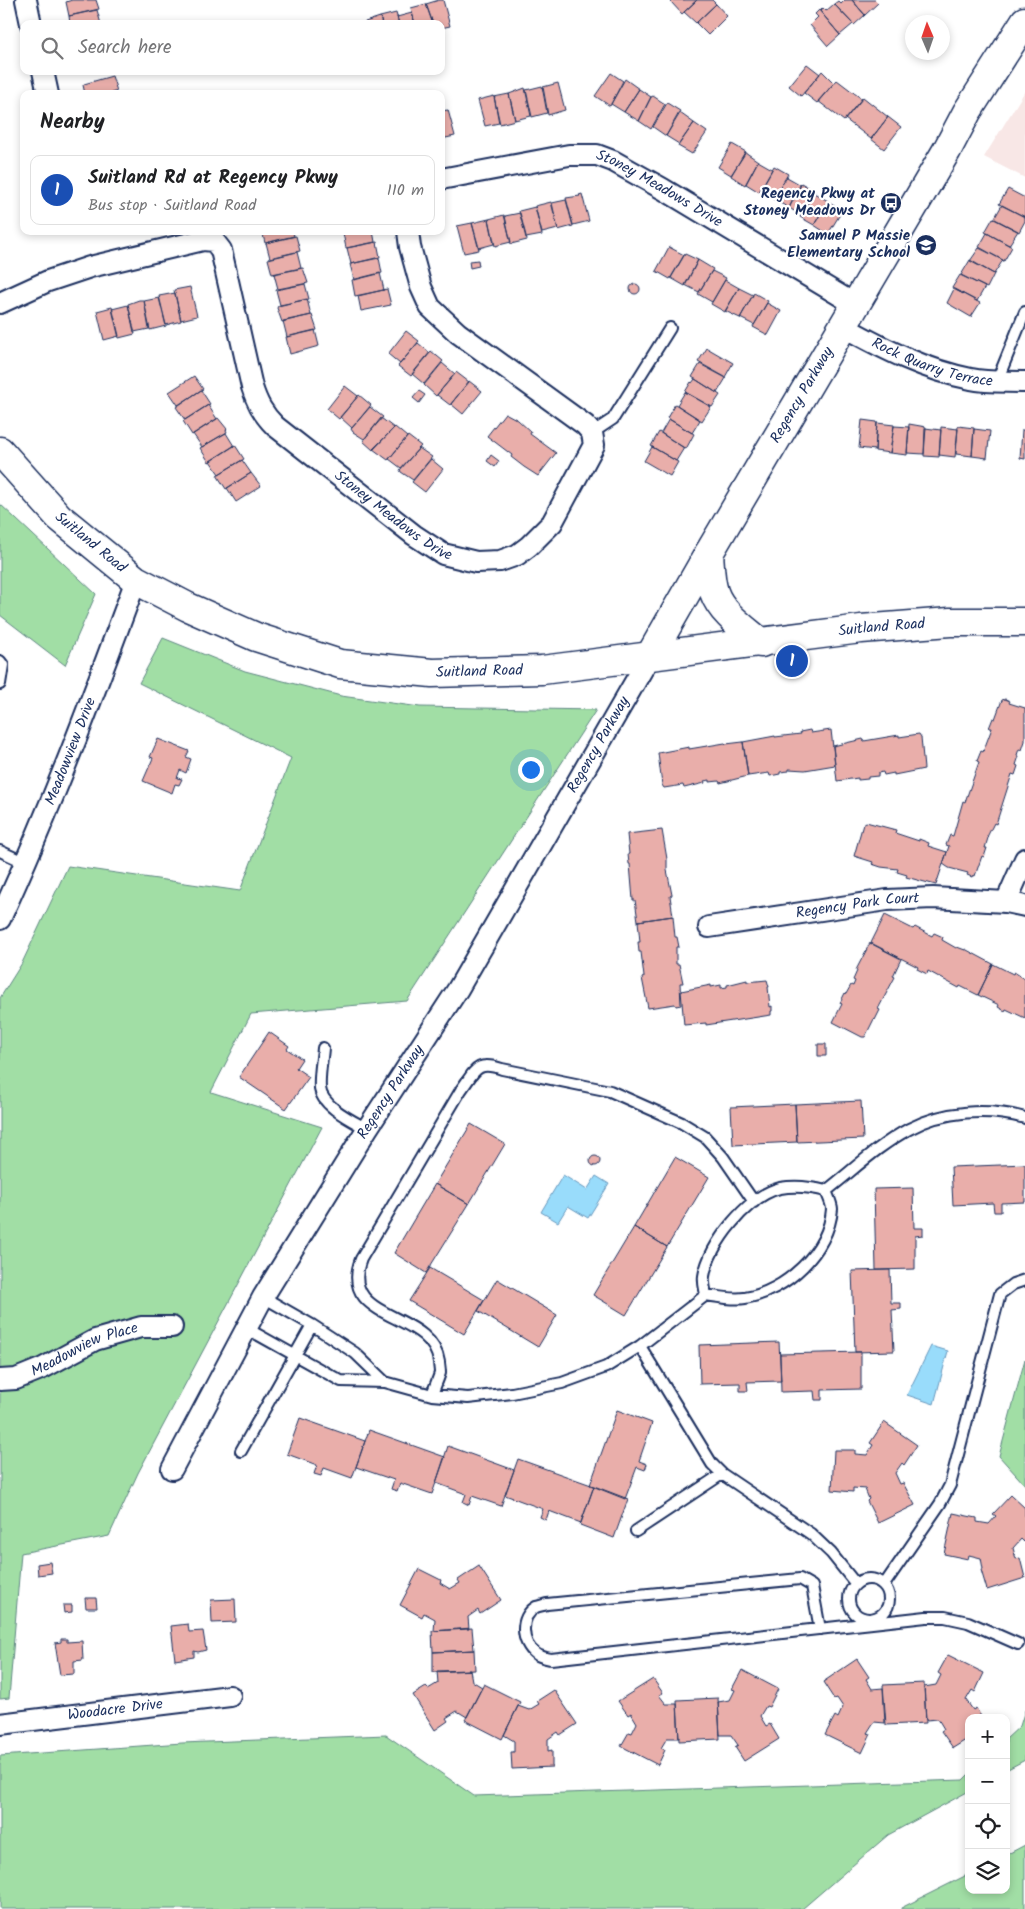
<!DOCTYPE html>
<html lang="en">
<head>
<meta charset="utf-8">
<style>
  body { margin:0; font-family:Kalam,sans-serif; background:#f2f2f2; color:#202124 }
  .controls { position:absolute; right:15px; bottom:15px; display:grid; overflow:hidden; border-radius:10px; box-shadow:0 2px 8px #0003 }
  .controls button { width:45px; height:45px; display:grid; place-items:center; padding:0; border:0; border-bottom:1px solid #e0e0e0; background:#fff; color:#202124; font:25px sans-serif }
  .compass { position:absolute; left:905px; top:15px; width:45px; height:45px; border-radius:50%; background:#fff; box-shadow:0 2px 8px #0003; rotate:358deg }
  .you { position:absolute; left:530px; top:769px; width:18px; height:18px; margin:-12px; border:4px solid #fff; border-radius:50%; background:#1a73e8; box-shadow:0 0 0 8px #1a73e833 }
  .badge { display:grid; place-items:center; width:32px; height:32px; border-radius:50%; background:#1b2f5e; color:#fff; font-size:16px; font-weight:700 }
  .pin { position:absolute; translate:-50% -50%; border:2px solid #fff; box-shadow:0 1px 5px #0006 }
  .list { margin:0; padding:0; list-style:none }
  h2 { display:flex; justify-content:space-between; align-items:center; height:65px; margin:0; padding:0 20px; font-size:21px }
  h2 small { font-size:16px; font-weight:400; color:#757577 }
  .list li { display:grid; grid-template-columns:32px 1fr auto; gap:15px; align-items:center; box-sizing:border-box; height:70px; margin:0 10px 10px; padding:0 10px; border:1px solid #e0e0e0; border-radius:10px }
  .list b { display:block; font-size:19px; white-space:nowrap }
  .list p { margin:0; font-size:16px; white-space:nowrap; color:#757577 }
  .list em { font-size:16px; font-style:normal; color:#757577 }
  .icon { flex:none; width:28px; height:28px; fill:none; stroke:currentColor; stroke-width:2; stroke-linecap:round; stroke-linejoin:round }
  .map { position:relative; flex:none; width:1025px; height:1909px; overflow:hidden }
  .search { position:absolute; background:#fff; box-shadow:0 2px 8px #0003; left:20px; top:20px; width:425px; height:55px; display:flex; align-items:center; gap:12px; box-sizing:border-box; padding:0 18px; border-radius:10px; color:#757577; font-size:19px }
  .panel { position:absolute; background:#fff; box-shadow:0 2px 8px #0003; left:20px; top:90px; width:425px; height:145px; border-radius:10px }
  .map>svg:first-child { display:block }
  .built { fill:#f8e7e6 }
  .green { fill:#a1dea5; stroke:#5e8682 }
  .water { fill:#99dcfb; stroke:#6797bc }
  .building { fill:#e9aeaa; stroke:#1b2f5e }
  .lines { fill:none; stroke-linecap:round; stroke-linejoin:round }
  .lane-casing { stroke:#1b2f5e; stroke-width:14 }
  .street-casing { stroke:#1b2f5e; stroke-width:24 }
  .secondary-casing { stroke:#1b2f5e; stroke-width:31 }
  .lane { stroke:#fff; stroke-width:10 }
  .street { stroke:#fff; stroke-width:20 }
  .secondary { stroke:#fff; stroke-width:28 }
  .labels { text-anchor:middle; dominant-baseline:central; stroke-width:4.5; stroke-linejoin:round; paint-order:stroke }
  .street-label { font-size:15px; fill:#1b2f5e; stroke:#fff }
  .poi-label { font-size:15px; font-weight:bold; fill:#1b2f5e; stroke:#fff; text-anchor:end }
</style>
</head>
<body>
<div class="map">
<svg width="1025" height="1909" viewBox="0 0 1025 1909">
  <rect width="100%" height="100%" fill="#fff"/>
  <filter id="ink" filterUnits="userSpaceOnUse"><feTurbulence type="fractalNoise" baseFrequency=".02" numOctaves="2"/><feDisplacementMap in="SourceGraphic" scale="10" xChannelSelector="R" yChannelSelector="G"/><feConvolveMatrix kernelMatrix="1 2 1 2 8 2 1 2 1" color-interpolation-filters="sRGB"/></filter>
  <g filter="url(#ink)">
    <path class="built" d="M1025 91V178L984 157Z"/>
    <path class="green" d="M0 504 96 594 65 665 0 615Z
      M163 638 245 671 341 696 420 707 596 710 407 1001 251 1014 211 1092 322 1127 138 1473 109 1536 21 1553 9 1698 0 1699V998L22 963 68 866 240 891 291 758 139 683Z
      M1025 1359V1485L999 1456Z
      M1025 1710V1760L1006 1770V1739L1020 1726Z
      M386 1735 474 1796 963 1780 969 1774V1791L888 1835 802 1909H0V1756L182 1743Z
      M1025 1845V1909H901V1908L969 1874V1890H1006V1855Z"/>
    <path class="water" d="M563 1175 587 1190 596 1176 609 1184 588 1218 568 1206 558 1222 541 1212Z
      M931 1346 948 1351 934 1404 907 1395Z"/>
    <path class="building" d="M72 0H96L99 9 69 16 66 2Z
      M439 0H443L450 26 441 28V24H433L426 4Z
      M673 0H697L682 14 671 2Z
      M697 0H712L716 4 696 23 684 12Z
      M845 0H852L865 15 854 25 834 4 838 1 841 4Z
      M852 0H875L878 3 865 15Z
      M426 4 433 24H415L411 8Z
      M716 4 727 16 708 35 696 23Z
      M834 4 853 24 840 35 820 11 823 8 826 11Z
      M97 10 101 24H70L69 16Z
      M819 10 840 35 828 46 810 25 818 17 815 14Z
      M396 13 399 24H382L380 17Z
      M412 13 415 24H399L397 17Z
      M380 17 382 24H365V22Z
      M807 64 820 74 801 96 789 86Z
      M822 71 834 83 817 103 804 93Z
      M611 73 623 81 610 106 595 96Z
      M112 76 117 91 108 94H85L83 85 84 84Z
      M625 79 639 89 624 112 611 104Z
      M837 80 862 99 844 121 818 101Z
      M558 83 565 110 548 115 543 87Z
      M542 86 547 113 532 117 526 90Z
      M525 88 531 116 515 120 509 94Z
      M639 89 651 97 639 121 624 112Z
      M509 94 515 120 500 124 494 97Z
      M494 96 499 123 485 126 478 100Z
      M653 96 665 104 651 129 639 121 651 97Z
      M863 97 888 117 871 139 845 119Z
      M667 103 680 111 666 136 653 127Z
      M448 110 455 136 441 139V111Z
      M680 113 694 123 679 144 666 136Z
      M888 117 901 127 884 149 871 139Z
      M694 123 707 132 692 154 678 146Z
      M732 144 746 152 731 175 718 167Z
      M745 152 758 161 745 185 731 176Z
      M758 161 772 169 759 192 746 184Z
      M774 166 788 174 773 199 760 191Z
      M787 177 801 185 789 208 773 199Z
      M801 183 815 191 801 215 789 208Z
      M1008 189 1025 198V217L999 204Z
      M814 193 828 201 814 225 800 217Z
      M582 194 589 221 573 225 566 198 580 196 579 195Z
      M566 200 573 226 558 230 552 203Z
      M551 202 558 229 542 233 535 206Z
      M828 202 842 211 828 234 814 225Z
      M1002 205 1025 217V221L1019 232 994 219Z
      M535 207 542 235 526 238 519 211Z
      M520 213 527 240 511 244 505 216Z
      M504 215 511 242 495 246 489 219Z
      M993 218 1018 231 1009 245 985 232Z
      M489 219 494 244 479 248 472 223Z
      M472 223 479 250 464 253 457 226Z
      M262 231H293L294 236 265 243Z
      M350 231H373L375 242 346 248 343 233Z
      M987 233 1012 247 1004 261 979 247Z
      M296 236 300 251 270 258 266 243Z
      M377 242 380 257 351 264 347 248Z
      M669 247 684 255 670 279 656 271Z
      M979 248 1003 260 994 274 970 261Z
      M297 252 301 268 272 274 268 259Z
      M685 254 698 260 685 286 671 278Z
      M379 258 382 273 354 280 350 264Z
      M478 260 479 266 470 268 469 261Z
      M698 260 713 269 699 292 685 285Z
      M970 260 994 274 987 288 961 275Z
      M303 268 308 283 278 289 274 274Z
      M712 271 726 278 712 302 698 294Z
      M380 273 384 290 355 296 352 280Z
      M960 275 985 287 977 301 952 288Z
      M725 280 739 288 725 312 711 304Z
      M305 284 309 299 280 305 276 290Z
      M630 289a5 5 0 1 1 10 0a5 5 0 1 1-10 0Z
      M190 287 197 316 181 320 174 290Z
      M739 288 753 295 740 318 725 311Z
      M387 289 391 305 361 311 358 296Z
      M954 289 980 303 971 317 947 303Z
      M175 293 181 321 166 325 159 296Z
      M754 293 768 301 754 325 740 318Z
      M159 298 166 326 150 330 144 301Z
      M307 299 311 315 282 322 277 308 278 306Z
      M139 300H144L149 329 134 332 128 304Z
      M767 303 781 311 768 335 753 327Z
      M128 305 135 334 119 338 112 309Z
      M112 307 119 336 104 340 97 311Z
      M312 315 317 330 287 337 283 321Z
      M315 330 319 346 290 354 286 337Z
      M406 331 419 341 400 364 388 354Z
      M418 343 430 353 411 376 398 366Z
      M707 348 733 363 725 377 698 362Z
      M431 351 443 361 424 384 412 374Z
      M442 363 455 374 436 396 424 385Z
      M700 364 726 378 717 393 692 377Z
      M456 372 469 382 450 405 437 395Z
      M194 376 203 389 178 405 169 392Z
      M695 379 720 395 712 407 685 392 691 382 692 383Z
      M469 381 482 391 463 414 451 404Z
      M345 386 358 396 339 419 327 409Z
      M201 390 210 404 185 420 176 407Z
      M419 391 425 395 419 403 413 398Z
      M685 392 711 407 702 421 677 405Z
      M359 395 371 405 352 428 340 417Z
      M675 404 700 420 692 433 667 418Z
      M208 405 217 419 192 435 183 421Z
      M370 407 383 417 364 439 353 432 351 429Z
      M505 413 518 420 531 432 530 434 556 453 538 476 524 467 511 457 512 455 487 436Z
      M218 418 227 429 226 430 227 432 202 447 193 434Z
      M381 418 394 428 373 450 363 441Z
      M669 419 694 434 686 449 661 433Z
      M862 420 877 422 875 450 859 448Z
      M877 423 894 425 890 453 875 451Z
      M909 424 926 427 924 454 907 453Z
      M894 426 909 427 907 455 890 453Z
      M958 426 974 428 972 456 956 454Z
      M395 427 407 437 388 460 373 449Z
      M941 427 958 429 955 457 939 455Z
      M925 428 941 430 939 457 924 456Z
      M974 429 990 431 987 458 972 456Z
      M1022 430H1025V459L1020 458Z
      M659 432 684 448 676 461 651 446Z
      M226 433 234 446 209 462 200 448Z
      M408 436 421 446 401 468 389 459Z
      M235 445 244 459 219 474 210 461Z
      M652 447 678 462 670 476 644 461Z
      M419 448 432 457 413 480 401 472 400 470Z
      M491 455 499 461 495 467 487 461Z
      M431 459 443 469 425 492 412 482Z
      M242 460 251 473 226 489 217 475Z
      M251 473 261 486 236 502 227 488Z
      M1005 699 1010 701 1009 703 1025 708V741L1022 750 1019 749 1017 755 1019 756 1016 765 1018 766 1015 775 1012 774 996 824 994 823 987 837 988 838 985 848H987L984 857 982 856 975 876 973 875 972 877 967 875 968 873 949 868 943 864 949 846 946 845 950 835 953 836 963 801 965 802 979 762 977 761 981 751 983 752 992 728H989L993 718 995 719 1002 700Z
      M810 730 811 733 831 730 835 765 805 770 789 769V771L780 772V774L770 776 769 773 748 776 743 742 775 736V737L801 734 800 732Z
      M919 734 921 737 924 769 894 775V773L884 775 883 772 878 773V776L868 777V779L858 780V778L837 781 833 746 863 739 864 741 899 735V737Z
      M158 739 189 751 186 757 191 759 186 773 180 770 177 778 182 779 179 785 175 784 172 793 143 781 153 758 150 757Z
      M743 742 748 776 720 783 719 781 710 782V780L704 781 705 783 684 788 683 785 664 788 662 785 658 753 689 747V749L725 743 726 744Z
      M866 822 896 830 895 833 919 841V839L929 843 928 846 947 852 936 885 906 877 907 875 897 872 898 869 881 867 872 864 873 862 854 856 863 824Z
      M662 830 667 859V870L672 895 670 896 673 916 638 921 635 900H633L630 864H629L628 854H629L627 834Z
      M885 915 913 929 915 927 932 936 934 933 943 937 942 940 956 948 957 947 965 950V949L993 964 978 995 960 986 959 988 928 971 927 974 917 969 918 967 871 943Z
      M673 916 675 937H677L679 947H676V964H679L683 983H680L681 1005 676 1006 675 1004 648 1008 642 978 644 977 641 952H639L638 942H640L638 921Z
      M870 943 901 959 893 976 895 977 878 1009 880 1010 875 1020 874 1019 865 1037H862L833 1022 842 1004 840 1003 845 993 846 994 851 985 853 986 855 981 853 980 857 971 856 970Z
      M993 964 1013 974 1014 972 1025 979V1018L1006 1009 1005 1011 998 1007 999 1005 978 995Z
      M747 980V982L767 980 769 987H768L770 1007 772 1006V1011H771V1015L706 1025V1023L684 1025 681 991 711 985V987L721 985V988L727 987V985Z
      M269 1032 289 1046 287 1049 302 1059 296 1068 309 1077 286 1109 239 1077Z
      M818 1044H826V1056H818Z
      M861 1101 863 1139 797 1142 795 1104Z
      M795 1104 797 1142 733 1145 731 1107Z
      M471 1124 505 1144 469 1204 435 1184Z
      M590 1161a5 5 0 1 1 10 0a5 5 0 1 1-10 0Z
      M675 1157 709 1177 667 1247 634 1227Z
      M1025 1164V1202L1001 1203V1212H994L993 1203 953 1205 951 1167Z
      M435 1184 469 1204 426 1273 394 1253Z
      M913 1188 914 1228H923V1235L915 1236V1269L876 1270 874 1189Z
      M634 1227 667 1247 626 1315 593 1295Z
      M430 1268 484 1300 464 1334 409 1301Z
      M890 1270 891 1303H901V1309L892 1310 894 1351 855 1352 852 1271Z
      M497 1279 557 1315 538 1347 478 1311Z
      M779 1342 781 1381 747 1382 748 1391H740V1383L700 1384 699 1345Z
      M861 1352V1389L822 1390V1400H815L814 1391 781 1392 780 1354Z
      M617 1410 652 1423 639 1461 647 1464 645 1470 637 1467 625 1499 590 1485Z
      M300 1418 365 1441 352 1478 324 1468 321 1476 314 1474 317 1465 287 1454Z
      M884 1422 917 1445 904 1465 902 1463 895 1473 900 1484 903 1483 915 1505 878 1523 867 1501 869 1499 865 1489 853 1488V1492L832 1490 834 1450H855V1454L867 1455 873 1445 870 1443Z
      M369 1430 445 1457 432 1494 400 1483 397 1491 391 1489 394 1480 356 1467Z
      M448 1446 514 1470 501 1506 472 1496 469 1505 463 1502 466 1494 436 1483Z
      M518 1459 594 1486 581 1523 549 1511 546 1520 540 1517 543 1509 505 1495Z
      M594 1486 628 1499 614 1538 580 1525Z
      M1011 1495 1025 1508V1541L1024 1542 1021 1539 1013 1548 1016 1559 1020 1558 1025 1578 987 1590 981 1570 983 1569 981 1558 969 1555 968 1559 944 1554 953 1513 977 1518V1522L989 1524 996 1516 993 1514Z
      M50 1562 52 1573 38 1575 37 1564Z
      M479 1566 501 1600 480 1614 478 1610 468 1617 469 1629 434 1631 435 1619 424 1613 422 1617 400 1605 419 1569 441 1580 440 1583 450 1589 460 1583 458 1580Z
      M85 1598H96L97 1608H86Z
      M235 1599 236 1622 212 1623 211 1600Z
      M63 1605H72V1612L64 1613Z
      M188 1624 189 1632 203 1631 206 1650 198 1652 194 1651V1657L175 1660 171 1626Z
      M472 1628 474 1650 433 1652 432 1631Z
      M61 1639H67V1642L82 1641 83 1660 74 1661V1674L60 1675 55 1643 61 1642Z
      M474 1650 475 1670 433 1672V1652Z
      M948 1655 984 1673 975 1692 972 1690 966 1700 973 1710 976 1708 982 1718H969V1738L953 1748 941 1731 944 1729 938 1719 926 1720 924 1687 936 1685 941 1675 938 1673Z
      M857 1659 869 1677 866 1679 872 1689 883 1688 885 1723 874 1722 867 1733 871 1734 862 1753 825 1735 835 1716 838 1718 843 1707 837 1698 834 1699 823 1682Z
      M470 1670 472 1681 482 1687 467 1717 457 1711 446 1718 448 1721 435 1730 413 1695 426 1687 428 1689 438 1683 437 1671Z
      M742 1670 778 1689 769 1707 766 1706 760 1716 766 1726 770 1724 779 1739 744 1761 735 1747 738 1745 731 1735H720L718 1702 730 1700 735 1690 732 1689Z
      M653 1679 663 1693 659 1695 666 1704H677L679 1738H667L661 1748 665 1750 658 1765 621 1746 629 1732 632 1733 637 1723 631 1713 628 1715 618 1701Z
      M924 1683 926 1723 886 1725 883 1685Z
      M484 1684 520 1702 502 1739 465 1720Z
      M554 1690 577 1724 560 1735 558 1732 548 1739V1751L552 1750V1767L512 1769 511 1752H514V1741L504 1735 518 1706 529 1710 539 1704 537 1701Z
      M718 1698 720 1739 679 1741 677 1700Z"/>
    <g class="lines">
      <g class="lane-casing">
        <path id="lane" d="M997 381 1025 312
          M592 433 613 419 670 328
          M0 661 3 665 0 684
          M0 851 26 863
          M323 1048C322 1061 319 1075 320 1088 321 1106 353 1121 367 1129
          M706 1295C719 1297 732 1300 745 1298 785 1292 829 1251 832 1209 832 1204 828 1196 826 1191
          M263 1297 312 1325 355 1353 385 1382
          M246 1328 341 1381 385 1382 432 1395 468 1398 512 1393 562 1383 606 1367 640 1346 706 1295C705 1289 703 1282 704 1276 709 1244 748 1196 780 1188 796 1185 811 1187 826 1191 853 1170 879 1145 909 1129 944 1110 988 1108 1025 1118
          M640 1346 712 1464 722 1474 811 1534 831 1553 855 1583
          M432 1395C434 1388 438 1380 440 1373 440 1369 439 1365 439 1362 432 1310 337 1322 361 1259L461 1090C475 1071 476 1060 502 1069L610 1091 682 1123 705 1137 723 1157 754 1202
          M241 1451 312 1325
          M636 1531 722 1474
          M849 1599a20 20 0 1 1 40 0a20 20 0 1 1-40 0Z
          M884 1585 940 1504 950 1485 1000 1294 1013 1284 1025 1280
          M820 1629 812 1586 800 1579 547 1604C544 1605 539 1606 536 1607 519 1617 521 1643 536 1654 540 1657 546 1658 551 1659L926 1617H945L968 1622 1018 1644"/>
      </g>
      <g class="street-casing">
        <g id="street">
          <path d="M26 0 31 24"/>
          <path d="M43 71 48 94"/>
          <path id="s1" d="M441 179 569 155H597L613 161 663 189 856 305"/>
          <path id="s2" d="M0 303 48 281 90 267 203 240 214 241 221 250 252 387C257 403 263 414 275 426L414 535 443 554 476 562 500 561 517 555 529 546 552 523 594 445 592 433 585 425 458 333 430 307 421 287 410 247 408 231"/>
          <path id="s3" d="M844 327C884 349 925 370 971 379 988 383 1008 381 1025 382"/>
          <path d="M1006 902 1025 906"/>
          <path id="s4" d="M0 919C51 808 94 694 136 580"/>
          <path id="s5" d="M709 927 887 900 933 898 1006 902 1025 859"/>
          <path id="s6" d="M0 1380 16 1379 43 1368 95 1340 141 1327H172"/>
          <path id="s7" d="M172 1469 263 1297 367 1129 458 989 650 656"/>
          <path id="s8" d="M0 1724 230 1696"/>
        </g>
      </g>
      <g class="secondary-casing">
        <g id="secondary">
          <path id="s9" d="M0 451 59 517 136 580 188 607 256 637 340 664 432 673 542 670 861 629 950 622H1025"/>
          <path d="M709 553C710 565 710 580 714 592 721 613 745 629 761 643"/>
          <path id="s10" d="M650 656 709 553 947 150 967 112 1025 21"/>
        </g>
      </g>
      <use href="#lane" class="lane"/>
      <use href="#street" class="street"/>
      <use href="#secondary" class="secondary"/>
    </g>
  </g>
  <defs>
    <g id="bus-disc" transform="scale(1.125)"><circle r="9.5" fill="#1b2f5e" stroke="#fff"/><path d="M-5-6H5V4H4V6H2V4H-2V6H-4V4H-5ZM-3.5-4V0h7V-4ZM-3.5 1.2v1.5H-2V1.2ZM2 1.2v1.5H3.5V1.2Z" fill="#fff"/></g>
    <g id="school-disc" transform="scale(1.125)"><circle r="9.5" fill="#1b2f5e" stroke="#fff"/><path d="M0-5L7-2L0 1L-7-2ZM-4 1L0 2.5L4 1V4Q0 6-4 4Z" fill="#fff"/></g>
  </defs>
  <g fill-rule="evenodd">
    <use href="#bus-disc" x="891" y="203"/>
    <use href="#school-disc" x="926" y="245"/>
  </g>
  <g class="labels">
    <g class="street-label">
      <text stroke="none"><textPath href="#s1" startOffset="229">Stoney Meadows Drive</textPath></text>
      <text stroke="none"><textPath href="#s3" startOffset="96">Rock Quarry Terrace</textPath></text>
      <text stroke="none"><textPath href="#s10" startOffset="302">Regency Parkway</textPath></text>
      <text stroke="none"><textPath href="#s2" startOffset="571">Stoney Meadows Drive</textPath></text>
      <text stroke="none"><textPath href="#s9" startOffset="129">Suitland Road</textPath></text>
      <text stroke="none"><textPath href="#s9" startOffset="954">Suitland Road</textPath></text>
      <text stroke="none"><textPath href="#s9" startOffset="549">Suitland Road</textPath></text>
      <text stroke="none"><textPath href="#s7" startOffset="841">Regency Parkway</textPath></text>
      <text stroke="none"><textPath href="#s4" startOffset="182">Meadowview Drive</textPath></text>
      <text stroke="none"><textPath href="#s5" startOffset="150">Regency Park Court</textPath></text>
      <text stroke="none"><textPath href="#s7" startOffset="436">Regency Parkway</textPath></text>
      <text stroke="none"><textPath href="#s6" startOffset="91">Meadowview Place</textPath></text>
      <text stroke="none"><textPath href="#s8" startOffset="116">Woodacre Drive</textPath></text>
    </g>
    <g class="poi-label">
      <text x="875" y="194">Regency Pkwy at<tspan x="875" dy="17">Stoney Meadows Dr</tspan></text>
      <text x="910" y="236">Samuel P Massie<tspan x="910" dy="17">Elementary School</tspan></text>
    </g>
  </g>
</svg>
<div class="controls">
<button>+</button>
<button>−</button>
<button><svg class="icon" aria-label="locate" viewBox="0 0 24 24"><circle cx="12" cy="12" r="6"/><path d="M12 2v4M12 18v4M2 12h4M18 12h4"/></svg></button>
<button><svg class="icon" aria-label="layers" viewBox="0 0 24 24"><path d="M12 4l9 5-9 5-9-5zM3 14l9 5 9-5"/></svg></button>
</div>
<svg class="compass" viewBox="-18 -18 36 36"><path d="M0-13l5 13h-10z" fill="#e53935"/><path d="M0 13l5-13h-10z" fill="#757577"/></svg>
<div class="you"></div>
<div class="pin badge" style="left:792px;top:661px;background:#1a4fb4">1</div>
<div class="search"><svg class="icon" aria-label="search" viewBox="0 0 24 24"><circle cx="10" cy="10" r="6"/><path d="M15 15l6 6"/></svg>Search here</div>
<section class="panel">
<h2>Nearby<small></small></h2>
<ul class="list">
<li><span class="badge" style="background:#1a4fb4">1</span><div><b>Suitland Rd at Regency Pkwy</b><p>Bus stop · Suitland Road</p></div><em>110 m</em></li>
</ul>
</section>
</div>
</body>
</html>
